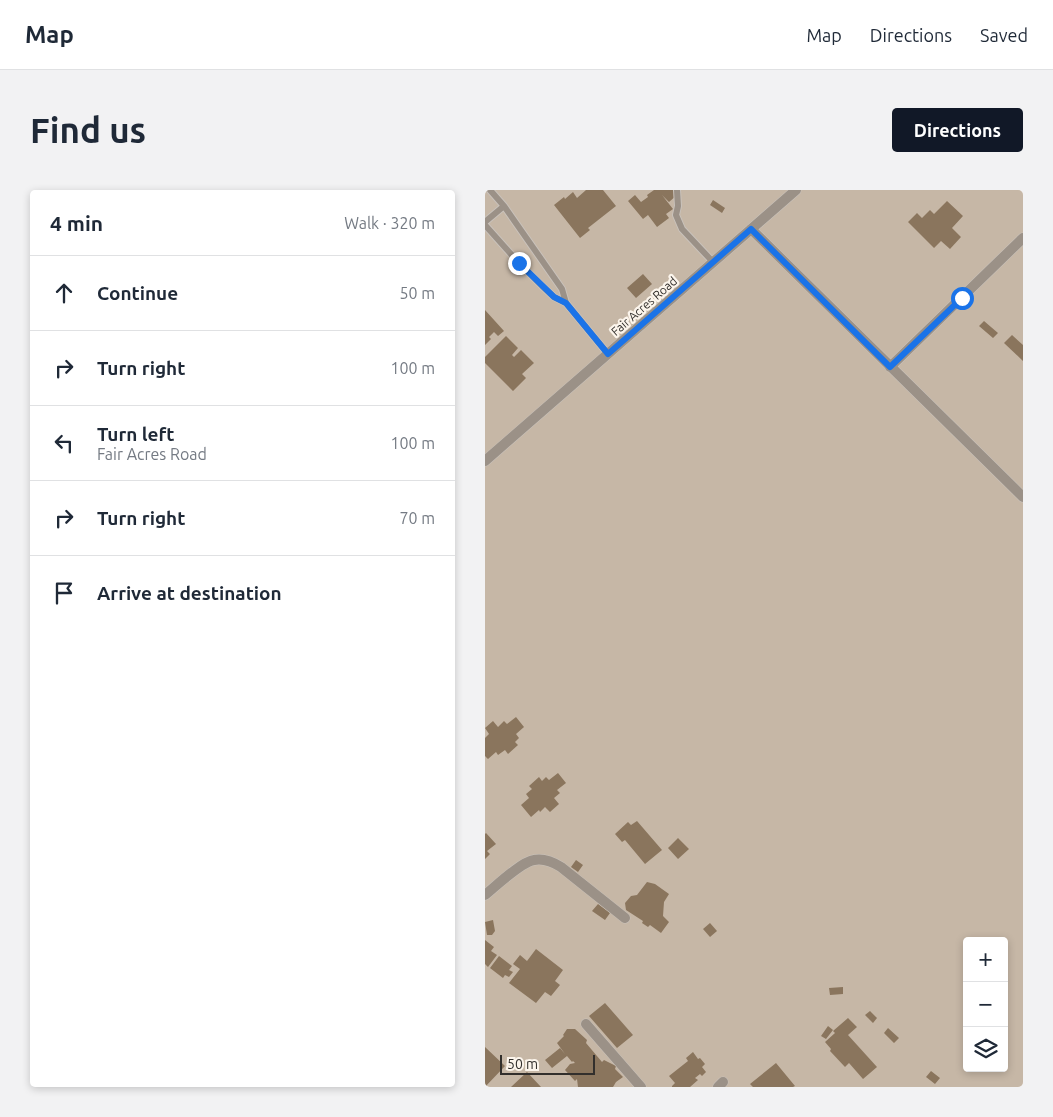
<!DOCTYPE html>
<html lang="en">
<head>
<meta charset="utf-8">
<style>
  body { margin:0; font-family:Ubuntu,sans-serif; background:#f2f2f3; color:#1f2937 }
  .controls { position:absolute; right:15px; bottom:15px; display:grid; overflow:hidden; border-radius:5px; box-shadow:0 2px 8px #0003 }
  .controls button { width:45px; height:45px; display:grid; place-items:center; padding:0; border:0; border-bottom:1px solid #e0e1e3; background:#fff; color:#1f2937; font:25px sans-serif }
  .scale { position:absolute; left:15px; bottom:12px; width:95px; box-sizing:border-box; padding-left:5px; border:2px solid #322f2c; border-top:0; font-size:14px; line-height:18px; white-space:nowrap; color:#322f2c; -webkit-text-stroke:4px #fcf5ec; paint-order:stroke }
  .stop { position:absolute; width:15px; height:15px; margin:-11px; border:4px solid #1a73e8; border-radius:50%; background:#fff }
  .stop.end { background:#1a73e8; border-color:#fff; box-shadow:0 1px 5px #0008 }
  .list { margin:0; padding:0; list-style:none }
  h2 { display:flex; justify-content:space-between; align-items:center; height:65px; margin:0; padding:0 20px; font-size:21px }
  h2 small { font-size:16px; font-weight:400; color:#747a83 }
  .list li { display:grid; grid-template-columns:32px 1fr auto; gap:15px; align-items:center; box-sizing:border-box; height:75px; padding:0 20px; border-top:1px solid #e0e1e3 }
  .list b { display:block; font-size:19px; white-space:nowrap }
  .list p { margin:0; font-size:16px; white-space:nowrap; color:#747a83 }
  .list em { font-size:16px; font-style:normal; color:#747a83 }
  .icon { flex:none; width:28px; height:28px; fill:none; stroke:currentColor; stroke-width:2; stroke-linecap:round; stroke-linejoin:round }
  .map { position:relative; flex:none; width:538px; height:897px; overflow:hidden; border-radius:5px }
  header { display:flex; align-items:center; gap:30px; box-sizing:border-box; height:70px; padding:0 25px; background:#fff; border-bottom:1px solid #e0e1e3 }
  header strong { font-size:24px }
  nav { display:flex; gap:28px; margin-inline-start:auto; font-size:18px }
  .intro { display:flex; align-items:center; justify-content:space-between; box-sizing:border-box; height:120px; padding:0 30px }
  h1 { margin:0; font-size:35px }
  .button { padding:12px 22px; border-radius:5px; background:#111827; color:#fff; font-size:18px; font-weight:700 }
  main { display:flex; gap:30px; padding:0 30px }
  aside { flex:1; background:#fff; border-radius:5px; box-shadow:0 2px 8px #0003 }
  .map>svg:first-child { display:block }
  .green { fill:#c6b7a6; fill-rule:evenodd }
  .building { fill:#8a755d }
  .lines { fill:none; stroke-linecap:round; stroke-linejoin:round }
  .service-casing { stroke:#c9c2bb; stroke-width:8 }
  .minor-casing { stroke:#c9c2bb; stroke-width:11 }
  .service { stroke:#9b9187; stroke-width:6 }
  .minor { stroke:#9b9187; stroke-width:10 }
  .route { stroke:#1a73e8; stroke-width:6 }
  .labels { text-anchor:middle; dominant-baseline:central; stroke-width:4.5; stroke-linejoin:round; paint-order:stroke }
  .street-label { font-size:12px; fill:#322f2c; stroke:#fcf5ec }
</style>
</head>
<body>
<header>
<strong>Map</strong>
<nav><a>Map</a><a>Directions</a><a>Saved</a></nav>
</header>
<div class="intro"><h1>Find us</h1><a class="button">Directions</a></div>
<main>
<aside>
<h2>4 min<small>Walk · 320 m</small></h2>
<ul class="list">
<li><svg class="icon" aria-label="ahead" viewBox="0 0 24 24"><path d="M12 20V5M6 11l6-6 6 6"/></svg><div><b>Continue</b></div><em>50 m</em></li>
<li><svg class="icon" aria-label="right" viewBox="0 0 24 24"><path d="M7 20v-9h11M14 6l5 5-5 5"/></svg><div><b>Turn right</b></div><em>100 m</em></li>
<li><svg class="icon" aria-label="left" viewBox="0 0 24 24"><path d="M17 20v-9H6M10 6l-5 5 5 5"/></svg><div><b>Turn left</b><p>Fair Acres Road</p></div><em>100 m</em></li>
<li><svg class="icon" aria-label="right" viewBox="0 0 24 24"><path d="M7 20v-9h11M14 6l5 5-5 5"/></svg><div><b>Turn right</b></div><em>70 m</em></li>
<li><svg class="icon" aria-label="arrive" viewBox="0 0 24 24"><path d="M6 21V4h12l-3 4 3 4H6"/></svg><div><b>Arrive at destination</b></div></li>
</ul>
</aside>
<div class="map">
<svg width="538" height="897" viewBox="0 0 538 897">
  <rect width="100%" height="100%" fill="#efe7df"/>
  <path class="green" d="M0 0H538V897H0ZM482 751H519V878H482Z"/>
  <path class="building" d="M101 0H118L131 16 103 38 105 40 95 48 69 15 79 7 80 9 88 2 92 8Z
    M169 0H188L192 5 184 12 177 5 188 19 181 24 184 28 172 37 163 25 158 29 143 11 150 5 156 12 163 7 162 5Z
    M228 10 240 18 237 23 225 15Z
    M462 11 478 26 467 38 476 47 465 59 456 51 449 58 423 32 432 23 437 28 445 20 449 24Z
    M158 84 167 94 151 108 142 98Z
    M0 120 19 141 13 146 9 142 4 147 6 149 0 155Z
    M499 131 513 143 508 148 494 136Z
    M527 145 538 155V171L519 153Z
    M21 146 33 158 27 165 29 167 36 160 49 173 37 184 41 188 28 201 0 173V167Z
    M31 527 39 537 31 544 34 548 30 552 33 555 23 564 20 560 13 565 11 562 3 569 0 566V548L4 544 0 538 8 531 13 537 19 531 22 534Z
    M73 583 81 593 72 600 75 603 69 608 74 614 65 622 60 617 55 622 54 620 46 627 36 615 44 608 41 604 47 599 44 596 54 587 57 591 61 587 64 590Z
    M152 631 177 660 160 674 140 650 137 652 130 644 143 632 146 635Z
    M1 643 11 654 2 661 5 664 0 669V644Z
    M193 648 204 659 193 669 183 658Z
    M91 670 98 675 93 682 86 677Z
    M162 692 170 694 184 704 179 712 178 726 184 732 176 743 165 735 163 737 157 733 158 731 141 720 140 713 146 706 152 705Z
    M113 714 125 723 120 730 107 721Z
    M8 730 10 741 7 745H2L0 732Z
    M225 733 232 741 225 747 218 739Z
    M0 750 9 757 6 761 12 765 3 777 0 774Z
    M51 759 78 780 70 791 75 795 66 806 60 802 51 813 24 793 35 779 28 774 35 765 42 771Z
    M14 766 27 776 24 780 28 782 24 787 20 785 18 788 5 778Z
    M358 797V804L345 805 344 798Z
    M120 813 148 845 132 858 104 826Z
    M385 821 392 828 388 833 380 825Z
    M363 828 372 837 363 845 392 877 378 889 364 873 360 877 345 861 346 859 340 852 350 843 348 841Z
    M343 836 348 840 341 849 336 846Z
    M403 838 414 848 409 853 399 843Z
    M82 839H90L102 850 101 853 117 872 119 870 131 876 130 879 138 887 131 892 128 897H93L92 889 90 891 80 880 85 874 90 873 88 871 87 872 82 866 67 878 60 870 75 858 80 864 72 853 79 846 78 845Z
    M0 857 20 876 0 897Z
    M208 862 213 869 215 868 220 874 217 877 221 882 217 886 215 884 210 888 213 890 205 897H187V896L190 893 184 886 203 871 201 868Z
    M291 873 310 896 308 897H268L265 894Z
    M446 881 455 888 450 894 441 887Z
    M42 882 56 897H26Z"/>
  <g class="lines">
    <g class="service-casing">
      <path id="service" d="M5 0 19 16 77 99 81 113
        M192 0 193 16 191 25 197 39 228 72
        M0 32 19 16
        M0 35 34 73 57 96 69 107 81 113 123 164"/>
    </g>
    <g class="minor-casing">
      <path id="minor" d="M266 39 538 307
        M405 177 538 48
        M0 271 311 0
        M0 705C11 696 36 672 49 670 59 668 68 672 76 677L140 728
        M101 834 156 897
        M233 897 238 892"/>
    </g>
    <use href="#service" class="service"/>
    <use href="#minor" class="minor"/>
  </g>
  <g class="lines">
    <path class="route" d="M34 73 69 107 81 113 123 164 266 39 405 177 477 108"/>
  </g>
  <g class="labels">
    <g class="street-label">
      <text transform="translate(159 116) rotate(-41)">Fair Acres Road</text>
    </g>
  </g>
</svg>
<div class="controls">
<button>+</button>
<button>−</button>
<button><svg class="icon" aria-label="layers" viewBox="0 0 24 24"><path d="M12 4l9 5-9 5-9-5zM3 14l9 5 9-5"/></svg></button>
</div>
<div class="scale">50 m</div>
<div class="stop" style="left:477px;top:108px"></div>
<div class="stop end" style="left:34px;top:73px"></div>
</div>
</main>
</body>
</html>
